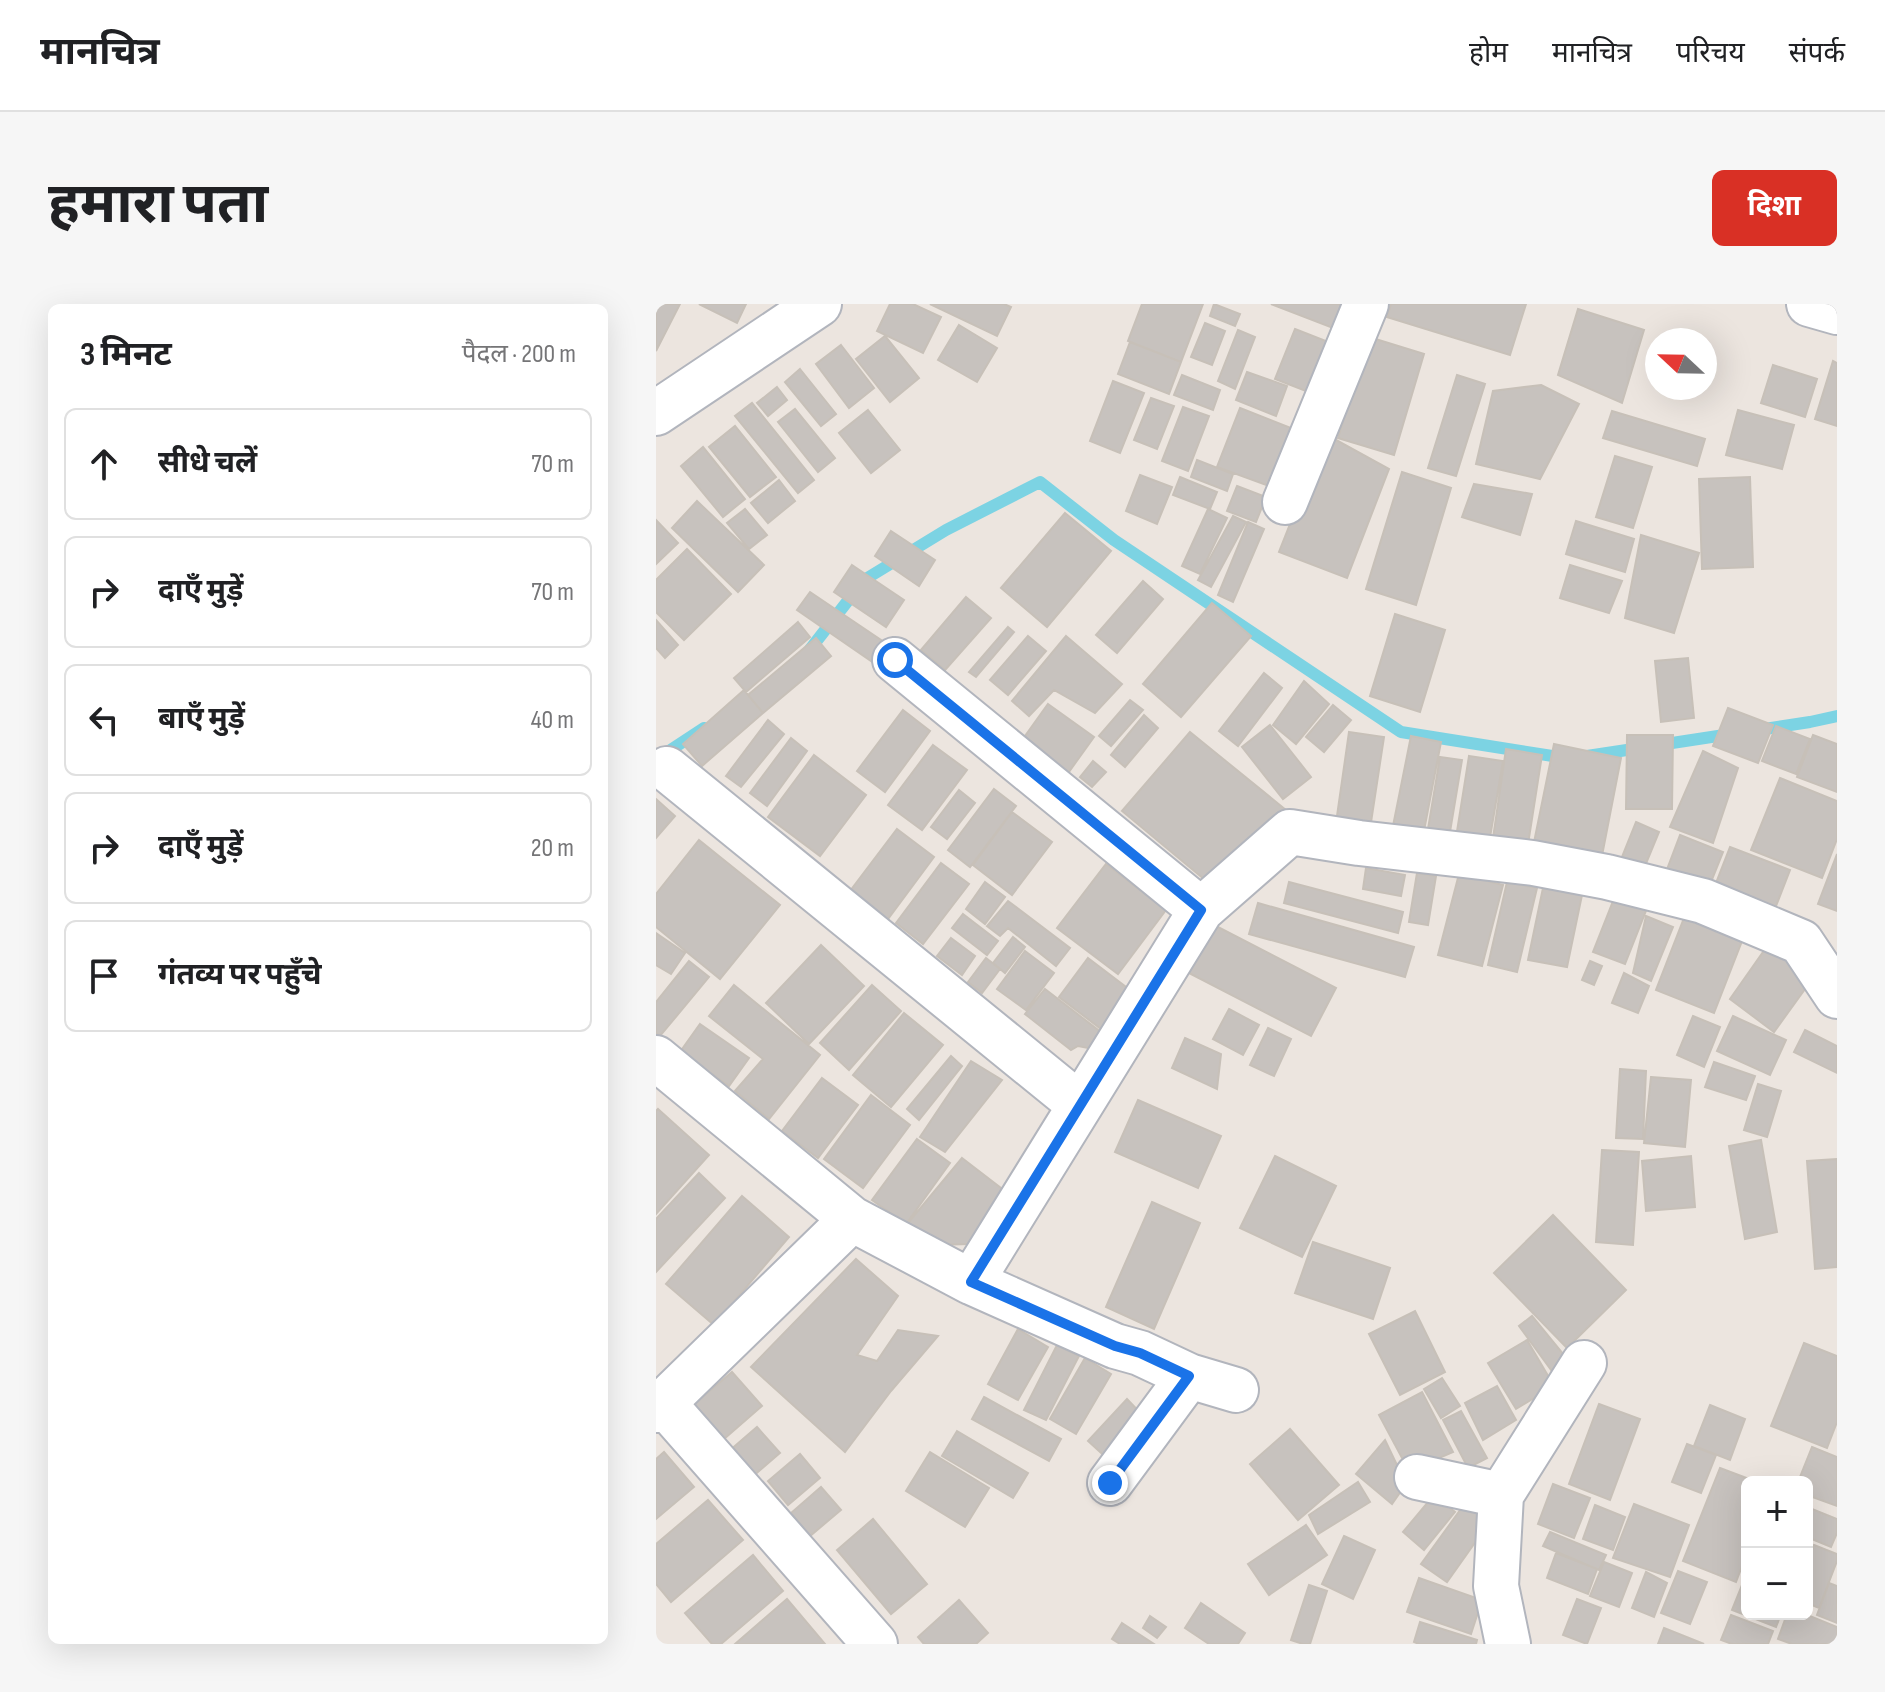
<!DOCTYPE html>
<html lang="hi">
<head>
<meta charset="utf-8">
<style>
  body { margin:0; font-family:"Sofia Sans Condensed","Noto Sans Devanagari",sans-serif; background:#f6f6f6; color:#202124 }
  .controls { position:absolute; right:24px; bottom:24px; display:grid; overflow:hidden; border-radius:12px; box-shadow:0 8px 32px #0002 }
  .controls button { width:72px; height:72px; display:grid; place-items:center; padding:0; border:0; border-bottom:2px solid #e0e0e0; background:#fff; color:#202124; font:40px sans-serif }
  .compass { position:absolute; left:989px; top:24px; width:72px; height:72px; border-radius:50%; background:#fff; box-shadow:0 8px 32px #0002; rotate:292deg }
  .stop { position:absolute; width:24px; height:24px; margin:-18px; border:6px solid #1a73e8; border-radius:50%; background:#fff }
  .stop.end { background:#1a73e8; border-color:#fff; box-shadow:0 2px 8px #0008 }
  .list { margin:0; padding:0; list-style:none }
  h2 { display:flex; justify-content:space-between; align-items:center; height:104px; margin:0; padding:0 32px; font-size:34px }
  h2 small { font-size:26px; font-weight:400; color:#757577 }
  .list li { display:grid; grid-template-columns:52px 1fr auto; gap:24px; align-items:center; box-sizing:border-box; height:112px; margin:0 16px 16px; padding:0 16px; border:2px solid #e0e0e0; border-radius:12px }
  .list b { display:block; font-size:30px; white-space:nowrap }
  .list em { font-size:26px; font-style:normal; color:#757577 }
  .icon { flex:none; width:44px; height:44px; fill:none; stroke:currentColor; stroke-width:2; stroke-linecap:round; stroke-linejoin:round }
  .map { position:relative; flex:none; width:1181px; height:1340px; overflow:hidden; border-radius:12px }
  header { display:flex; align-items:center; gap:48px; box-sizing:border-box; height:112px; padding:0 40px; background:#fff; border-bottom:2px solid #e0e0e0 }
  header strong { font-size:38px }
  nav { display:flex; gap:44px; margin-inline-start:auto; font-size:28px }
  .intro { display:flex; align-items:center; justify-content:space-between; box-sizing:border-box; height:192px; padding:0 48px }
  h1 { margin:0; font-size:56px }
  .button { padding:20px 36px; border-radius:12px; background:#d93025; color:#fff; font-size:28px; font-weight:700 }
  main { display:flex; gap:48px; padding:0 48px }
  aside { flex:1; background:#fff; border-radius:12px; box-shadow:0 8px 32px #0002 }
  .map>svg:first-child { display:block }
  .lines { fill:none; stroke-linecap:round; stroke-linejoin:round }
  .stream { stroke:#7cd3e3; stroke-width:12 }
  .building { fill:#c7c2be; stroke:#c7c0b8; stroke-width:2 }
  .minor-casing { stroke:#b2b5bd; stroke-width:48 }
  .tertiary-casing { stroke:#b2b5bd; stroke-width:48 }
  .minor { stroke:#fff; stroke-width:44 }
  .tertiary { stroke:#fff; stroke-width:44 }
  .route { stroke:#1a73e8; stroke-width:10 }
</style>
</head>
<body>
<header>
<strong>मानचित्र</strong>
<nav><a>होम</a><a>मानचित्र</a><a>परिचय</a><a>संपर्क</a></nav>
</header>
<div class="intro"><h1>हमारा पता</h1><a class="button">दिशा</a></div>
<main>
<aside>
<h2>3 मिनट<small>पैदल · 200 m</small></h2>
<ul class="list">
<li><svg class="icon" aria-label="ahead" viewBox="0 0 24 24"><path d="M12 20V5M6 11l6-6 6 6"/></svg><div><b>सीधे चलें</b></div><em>70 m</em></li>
<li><svg class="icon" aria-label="right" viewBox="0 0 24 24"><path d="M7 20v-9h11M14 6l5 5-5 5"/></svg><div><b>दाएँ मुड़ें</b></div><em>70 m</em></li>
<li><svg class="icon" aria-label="left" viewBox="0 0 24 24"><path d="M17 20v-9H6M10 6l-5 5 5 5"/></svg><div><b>बाएँ मुड़ें</b></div><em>40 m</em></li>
<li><svg class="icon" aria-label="right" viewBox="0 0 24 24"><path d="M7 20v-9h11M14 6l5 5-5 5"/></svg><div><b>दाएँ मुड़ें</b></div><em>20 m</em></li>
<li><svg class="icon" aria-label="arrive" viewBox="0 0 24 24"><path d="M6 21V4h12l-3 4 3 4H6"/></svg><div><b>गंतव्य पर पहुँचे</b></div></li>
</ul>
</aside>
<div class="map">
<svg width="1181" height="1340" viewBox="0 0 1181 1340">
  <rect width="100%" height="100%" fill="#ece5df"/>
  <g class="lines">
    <path class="stream" d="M152 348 208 276 290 226 384 178 458 236 745 428 909 454
      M1102 426 1154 418 1181 412
      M1003 441 1075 430
      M2 451 10 449 48 424
      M931 452 984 444"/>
  </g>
  <path class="building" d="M0 0H24L0 47Z
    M43 0H90L81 19Z
    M234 0H257L285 13 267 49 221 27Z
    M274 0H348L355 3 341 32Z
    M486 0H547L525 58 472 37Z
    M558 0 584 10 579 22 554 12Z
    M615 0H701L690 29Z
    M735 0H870L854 51 731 13Z
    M922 5 988 26 966 99 902 71Z
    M549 19 569 27 556 61 535 53Z
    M303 21 341 44 321 78 282 56Z
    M639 25 675 39 655 89 619 75Z
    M582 26 599 33 579 85 562 77Z
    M229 32 263 74 234 98 200 55Z
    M713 33 768 50 738 151 682 134Z
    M474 38 525 58 513 90 462 70Z
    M185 41 218 84 193 104 160 60Z
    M1177 57 1181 59V122L1159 115Z
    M1117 61 1161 75 1149 113 1105 99Z
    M144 65 180 110 165 122 129 78Z
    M591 68 631 82 620 112 580 96Z
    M526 71 564 86 557 106 518 91Z
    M801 71 829 80 800 172 772 164Z
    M457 77 488 89 464 149 434 137Z
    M885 81 923 100 884 175 820 160 837 87Z
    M121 83 131 96 112 112 101 99Z
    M495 94 518 102 501 145 478 136Z
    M96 99 158 176 142 189 79 112Z
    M527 103 553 112 532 167 506 157Z
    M584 104 635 124 613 182 561 163Z
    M139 105 179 154 162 168 122 118Z
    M212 106 244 146 215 169 183 129Z
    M1082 106 1138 121 1126 165 1070 151Z
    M956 107 1049 135 1041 162 947 134Z
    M79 122 120 173 94 193 53 143Z
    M671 131 733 165 691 274 623 248 666 139Z
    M47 143 89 195 67 213 25 162Z
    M959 152 996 163 977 224 940 213Z
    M541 156 577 170 571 187 535 173Z
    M746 168 795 184 760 301 710 285Z
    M484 171 516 183 501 220 470 207Z
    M524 173 561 188 554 205 517 191Z
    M1094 173 1097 263 1046 265 1043 175Z
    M123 176 139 197 112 219 95 199Z
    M818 180 876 190 864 231 806 213Z
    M581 182 610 193 600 218 571 207Z
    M41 197 108 261 82 288 16 224Z
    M89 205 111 231 93 245 71 219Z
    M552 205 571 214 544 270 526 262Z
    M409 209 455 247 391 323 345 284Z
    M577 212 590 218 555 283 542 276Z
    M0 216 22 239 0 260Z
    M920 217 978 235 969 268 910 250Z
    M592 218 608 225 577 298 562 291Z
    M235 227 279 256 263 282 219 252Z
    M985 231 1043 249 1018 329 969 314Z
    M31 245 75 290 28 336 0 308V276Z
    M196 261 248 296 230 323 178 288Z
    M914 261 966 277 953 309 904 294Z
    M487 277 507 295 461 349 440 331Z
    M154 288 231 340 218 359 141 306Z
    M310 293 335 314 289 366 265 346Z
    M556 299 595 332 525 413 487 380Z
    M739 310 789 326 764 408 714 392Z
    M0 316 22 341 9 354 0 344Z
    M142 318 154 333 90 388 78 374Z
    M352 323 358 328 320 373 313 368Z
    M372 332 390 347 352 391 334 376Z
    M410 332 466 380 439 409 398 386 373 412 356 397Z
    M160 334 175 352 107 409 92 391Z
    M1032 354 1038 414 1005 418 999 357Z
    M608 369 626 384 582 442 563 427Z
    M648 377 673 400 640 440 617 421Z
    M88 386 107 409 46 462 27 440Z
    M474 396 487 406 455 442 443 432Z
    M392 400 438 433 410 472 364 439Z
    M677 401 695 416 668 448 650 433Z
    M1072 404 1117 421 1102 459 1057 442Z
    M247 406 274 427 229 488 201 467Z
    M488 411 502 424 469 463 455 451Z
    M112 416 128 430 85 483 70 472Z
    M614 421 655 473 627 495 586 443Z
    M1120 422 1154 435 1140 470 1106 457Z
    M534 428 630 506 555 581 466 507Z
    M693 428 728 433 712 538 678 533Z
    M971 431H1017L1016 505H970Z
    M1157 431 1181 440V488L1141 473Z
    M755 432 785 438 766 537 735 532Z
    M135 434 151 447 111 502 94 489Z
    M898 440 965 454 943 567 875 553Z
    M277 441 311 466 266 526 232 501Z
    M850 445 886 451 870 553 835 548Z
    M1047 447 1082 464 1057 539 1014 523Z
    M158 451 210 491 164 552 112 513Z
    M813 452 847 457 832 545 799 540Z
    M784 453 806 456 792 540 770 537Z
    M437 457 450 468 436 483 424 473Z
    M1124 474 1181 497V535L1166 574 1095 546Z
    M338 485 360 502 314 563 292 546Z
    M303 486 319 499 291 535 275 523Z
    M0 495 19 512 0 534Z
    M356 508 396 538 356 591 317 561Z
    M980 518 1003 528 989 562 966 553Z
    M241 525 278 553 229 619 191 591Z
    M1024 531 1067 548 1049 593 1007 576Z
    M43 536 124 601 64 675 0 623V590Z
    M1074 543 1134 566 1115 615 1055 592Z
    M1181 550V607L1162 600Z
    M285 559 313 580 267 640 240 619Z
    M450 560 510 606 462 670 401 624Z
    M710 564 749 571 745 592 707 585Z
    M761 569 780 572 772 621 753 618Z
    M803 570 847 581 826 662 782 651Z
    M329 578 349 593 329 620 310 605Z
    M633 578 747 608 742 629 628 599Z
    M851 578 881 584 861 668 832 661Z
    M887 584 926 591 911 663 872 656Z
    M961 587 993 599 969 660 937 648Z
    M352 597 414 644 400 662 352 624 344 632 331 622Z
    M602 599 758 643 749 673 593 630Z
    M307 610 342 637 331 651 296 624Z
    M990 612 1017 623 995 677 977 669Z
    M1028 614 1086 637 1058 709 1000 686Z
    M558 621 680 684 655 732 533 669Z
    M0 629 29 649 15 670 0 661Z
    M357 633 369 643 349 669 337 659Z
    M295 634 319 652 306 671 281 652Z
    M165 641 208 682 153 740 110 699Z
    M1112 641 1157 674 1118 728 1074 695Z
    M369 647 398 669 370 706 341 685Z
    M330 654 344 665 326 689 312 678Z
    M432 654 474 686 445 725 403 693Z
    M33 657 53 673 4 732 0 729V698Z
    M934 657 946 662 938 681 926 676Z
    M968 669 993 682 982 709 956 699Z
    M78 681 164 751 113 815 79 787 107 755 53 712Z
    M216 681 245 707 193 766 164 739Z
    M389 685 450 732 442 746 422 742 415 746 369 710Z
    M573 705 603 721 587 751 557 735Z
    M248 709 287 741 235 803 197 771Z
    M1037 712 1064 723 1048 763 1021 751Z
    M1077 712 1130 736 1114 771 1061 747Z
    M44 720 93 754 73 782 24 748Z
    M612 724 635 735 618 772 594 761Z
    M1149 726 1181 742V769L1138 748Z
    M529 734 565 750 561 785 516 764Z
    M295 752 306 762 263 816 251 805Z
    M315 757 346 776 289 848 264 833Z
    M1058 758 1099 772 1090 796 1049 783Z
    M964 765 990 767 987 835 960 834Z
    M995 773 1035 776 1029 843 988 839Z
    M166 774 202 801 162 854 126 827Z
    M1102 780 1125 787 1111 833 1088 826Z
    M215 791 254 821 207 884 168 855Z
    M482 796 565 832 542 884 459 848Z
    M2 805 53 851 0 910V807Z
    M261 835 294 859 250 920 216 896Z
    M1105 836 1121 928 1089 935 1073 842Z
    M946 846 983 848 977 941 940 938Z
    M619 852 680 882 646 953 584 924Z
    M1035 852 1039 903 990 907 986 857Z
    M306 854 354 891 314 940 278 941 263 934 252 919Z
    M1181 855V963L1159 965 1151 857Z
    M43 869 69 894 0 968V915Z
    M86 892 133 933 58 1021 10 980Z
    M496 898 544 919 498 1025 450 1003Z
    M897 911 970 986 911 1044 838 969Z
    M657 938 734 964 717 1015 639 989Z
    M200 955 242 992 201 1051 221 1057 242 1026 282 1032 235 1087 189 1148 95 1063Z
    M759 1007 789 1068 744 1091 713 1030Z
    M876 1012 917 1062 901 1074 863 1022Z
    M362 1025 392 1043 362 1096 332 1080Z
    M871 1036 898 1082 860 1105 832 1059Z
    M1148 1039 1181 1052V1118L1171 1144 1115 1122Z
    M401 1041 423 1052 390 1116 368 1106Z
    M429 1054 455 1070 420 1130 394 1115Z
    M76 1068 106 1102 53 1148 23 1113Z
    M786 1074 804 1102 785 1114 768 1085Z
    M841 1082 860 1116 827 1136 809 1099Z
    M766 1088 797 1148 753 1167 723 1111Z
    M328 1093 405 1135 393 1157 316 1115Z
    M471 1095 492 1117 454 1157 432 1137Z
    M943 1100 984 1115 954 1196 913 1180Z
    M1054 1101 1089 1115 1074 1156 1038 1142Z
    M805 1107 831 1154 812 1164 787 1116Z
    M101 1123 124 1149 96 1173 73 1147Z
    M634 1125 683 1181 642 1216 594 1160Z
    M301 1127 372 1169 357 1194 286 1152Z
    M729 1136 750 1180 736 1200 700 1170Z
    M1031 1140 1060 1151 1045 1189 1016 1178Z
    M1156 1143 1181 1153V1202L1151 1191V1178H1142Z
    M8 1148 38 1183 0 1215V1155Z
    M274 1148 333 1184 309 1223 250 1187Z
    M144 1150 164 1174 132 1201 112 1177Z
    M1064 1164 1101 1178H1091V1249L1080 1278 1027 1257Z
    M702 1178 714 1198 662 1230 653 1211Z
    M897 1180 934 1194 918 1234 882 1220Z
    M165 1183 185 1206 154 1232 135 1209Z
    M778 1191 799 1208 768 1246 747 1228Z
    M52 1196 87 1236 15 1298 0 1280V1240Z
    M810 1198 835 1216 791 1278 765 1260Z
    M978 1200 1033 1221 1014 1273 957 1254Z
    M939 1201 969 1213 957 1246 927 1235Z
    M1151 1203 1181 1215V1229L1175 1243 1151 1233Z
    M217 1215 271 1280 235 1310 181 1246Z
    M650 1221 671 1251 613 1291 592 1260Z
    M894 1228 950 1251 943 1266 887 1242Z
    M688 1232 719 1246 697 1295 666 1280Z
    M1158 1241 1181 1250V1257L1163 1304 1151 1299V1259Z
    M900 1249 941 1265 932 1290 891 1274Z
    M97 1251 127 1287 65 1340H56L29 1309Z
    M948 1258 976 1269 963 1303 934 1292Z
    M1022 1267 1051 1278 1034 1320 1005 1309Z
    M990 1268 1011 1279 998 1313 976 1304Z
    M763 1274 826 1296 815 1330 751 1308Z
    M1173 1279 1181 1282V1319L1161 1311Z
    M653 1281 671 1287 654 1340H647L635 1336Z
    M1086 1281 1091 1283V1310H1125L1120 1323 1076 1306Z
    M131 1295 169 1340H79Z
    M921 1295 945 1304 931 1340 907 1331Z
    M303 1296 332 1329 320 1340H268L262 1333Z
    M545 1299 589 1329 582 1340H553L529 1324Z
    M1131 1310H1149L1181 1323V1340H1136L1122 1335Z
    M1075 1311 1117 1327 1112 1340H1076L1065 1336Z
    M494 1312 510 1323 501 1334 487 1324Z
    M764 1318 821 1336 820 1340H763L758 1338Z
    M466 1319 498 1340H464L456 1335Z
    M1008 1324 1048 1340H1002Z"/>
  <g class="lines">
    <g class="minor-casing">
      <path id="minor" d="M1153 0 1181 8
        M0 109 163 0
        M629 198 710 0
        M239 356 545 606 315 978
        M11 465 424 801
        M545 606 634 528 703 539 877 559 951 573 1047 597 1145 638 1181 692
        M0 754 196 915 315 978 459 1042 484 1049 533 1072 580 1086
        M8 1100 219 1340
        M0 1106 196 915
        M761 1173 845 1191
        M454 1179 533 1072"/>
    </g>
    <g class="tertiary-casing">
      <path id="tertiary" d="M852 1340 840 1282 845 1191 928 1059"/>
    </g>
    <use href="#minor" class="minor"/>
    <use href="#tertiary" class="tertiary"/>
  </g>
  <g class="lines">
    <path class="route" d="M239 356 545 606 315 978 459 1042 484 1049 533 1072 454 1179"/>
  </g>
</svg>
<div class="controls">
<button>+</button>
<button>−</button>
</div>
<svg class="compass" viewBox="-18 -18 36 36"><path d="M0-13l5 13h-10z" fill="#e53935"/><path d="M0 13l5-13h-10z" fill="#757577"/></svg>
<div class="stop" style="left:239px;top:356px"></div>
<div class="stop end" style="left:454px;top:1179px"></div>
</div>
</main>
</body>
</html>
